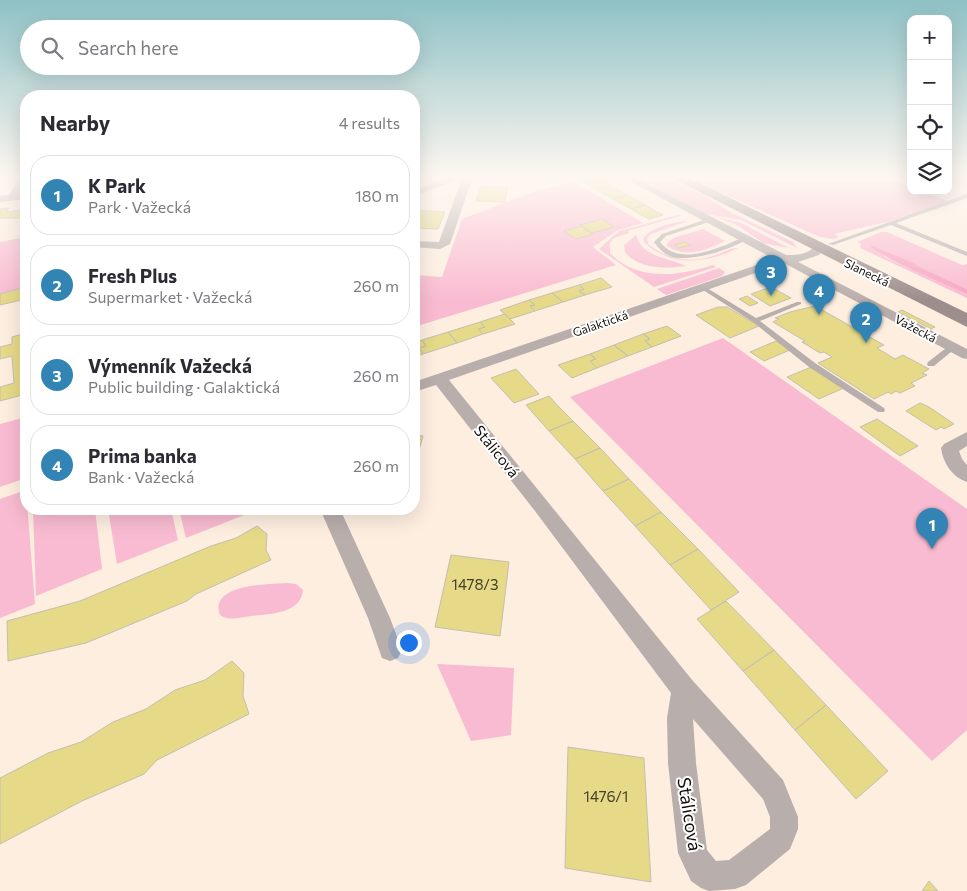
<!DOCTYPE html>
<html lang="en">
<head>
<meta charset="utf-8">
<style>
  body { margin:0; font-family:Commissioner,sans-serif; background:#f2f2f3; color:#2b2b33 }
  .controls { position:absolute; right:15px; top:15px; display:grid; overflow:hidden; border-radius:10px; box-shadow:0 5px 20px #0002 }
  .controls button { width:45px; height:45px; display:grid; place-items:center; padding:0; border:0; border-bottom:1px solid #e1e1e2; background:#fff; color:#2b2b33; font:25px sans-serif }
  .you { position:absolute; left:408px; top:642px; width:18px; height:18px; margin:-12px; border:4px solid #fff; border-radius:50%; background:#1a73e8; box-shadow:0 0 0 8px #1a73e833 }
  .badge { display:grid; place-items:center; width:32px; height:32px; border-radius:50%; background:#3284b5; color:#fff; font-size:16px; font-weight:700 }
  .pin { position:absolute; translate:-50% -41px; filter:drop-shadow(0 1px 2px #0008) }
  .pin::after { content:''; position:absolute; top:26px; width:18px; height:15px; background:inherit; clip-path:polygon(0 0,100% 0,50% 100%) }
  .list { margin:0; padding:0; list-style:none }
  h2 { display:flex; justify-content:space-between; align-items:center; height:65px; margin:0; padding:0 20px; font-size:21px }
  h2 small { font-size:16px; font-weight:400; color:#7c7c81 }
  .list li { display:grid; grid-template-columns:32px 1fr auto; gap:15px; align-items:center; box-sizing:border-box; height:80px; margin:0 10px 10px; padding:0 10px; border:1px solid #e1e1e2; border-radius:20px }
  .list b { display:block; font-size:19px; white-space:nowrap }
  .list p { margin:0; font-size:16px; white-space:nowrap; color:#7c7c81 }
  .list em { font-size:16px; font-style:normal; color:#7c7c81 }
  .icon { flex:none; width:28px; height:28px; fill:none; stroke:currentColor; stroke-width:2; stroke-linecap:round; stroke-linejoin:round }
  .map { position:relative; flex:none; width:967px; height:891px; overflow:hidden }
  .search { position:absolute; background:#fff; box-shadow:0 5px 20px #0002; left:20px; top:20px; width:400px; height:55px; display:flex; align-items:center; gap:12px; box-sizing:border-box; padding:0 18px; border-radius:28px; color:#7c7c81; font-size:19px }
  .panel { position:absolute; background:#fff; box-shadow:0 5px 20px #0002; left:20px; top:90px; width:400px; height:425px; border-radius:20px }
  .map>svg:first-child { display:block }
  .green { fill:#f9bbd1 }
  .forest { fill:#f6a4c2 }
  .building { fill:#e6d988; stroke:#c3c0af }
  .lines { fill:none; stroke-linecap:round; stroke-linejoin:round }
  .service { fill:#b8afad; fill-rule:evenodd }
  .minor { fill:#b8afad; fill-rule:evenodd }
  .secondary { fill:#9c8e8c; fill-rule:evenodd }
  .labels { text-anchor:middle; dominant-baseline:central; stroke-width:4; stroke-linejoin:round; paint-order:stroke }
  .far-street-label { font-size:12px; fill:#120d09; stroke:#fff }
  .street-label { font-size:15px; fill:#120d09; stroke:#fff }
  .near-number-label { font-size:15px; fill:#474029 }
  .near-street-label { font-size:18px; fill:#120d09; stroke:#fff }
</style>
</head>
<body>
<div class="map">
<svg width="967" height="891" viewBox="0 0 967 891">
  <rect width="100%" height="100%" fill="#fdeee0"/>
  <path class="green" d="M633 176H666L704 195 730 212 793 242 797 248 741 220 706 214Z
    M683 176H883L911 187V191H922L950 202 887 222 834 234 839 237 833 239 820 237Z
    M574 182 643 223 618 230 593 247 616 265 414 327V275L442 277 462 219 536 191Z
    M678 215 680 216 628 231 629 233 614 238 610 243V253C637 282 680 276 713 265L716 267 654 287 599 249 619 231Z
    M716 217 741 223 789 248 763 243 739 226Z
    M688 221 651 234 647 238 648 244C667 260 692 264 716 255 723 253 731 247 738 248 708 263 672 268 645 243L643 239C650 227 674 222 688 221Z
    M703 229 725 241C707 250 684 259 666 245L673 238Z
    M881 232H887L962 265 967 264V289L914 265 915 264 871 246 887 258 967 294V298L860 248 861 244 857 242Z
    M636 235C643 258 667 257 686 266 666 269 638 269 625 252L624 245Z
    M26 237V287L0 294V242Z
    M719 268 725 272 722 276 666 295 657 289Z
    M723 338 967 509V730L932 761 570 397Z
    M26 417V478L0 487V424Z
    M26 490 35 604 0 618V499Z
    M33 509H95L102 569 36 596Z
    M108 509H171L178 540 117 564Z
    M179 509H259L186 538Z
    M288 583 296 584 303 590C301 614 269 614 251 616 240 617 230 622 220 615 208 584 271 584 288 583Z
    M437 664 514 668 511 735 471 741Z"/>
  <path class="forest" d="M870 245 916 264 915 265 967 289V294C952 287 874 255 870 245Z"/>
  <path class="building" d="M948 176H965L967 179 948 185Z
    M596 178 602 181 611 186 597 190 582 181Z
    M481 186 508 187 505 202 476 201Z
    M611 186 618 190 627 195 613 199 597 190Z
    M627 195 635 199 645 205 631 209 613 199Z
    M645 205 652 209 663 215 649 219 631 209Z
    M9 208 6 212 23 210 20 214H24L21 218H0V209Z
    M416 210 445 212 438 229 414 228Z
    M602 219 614 227 592 233 580 225Z
    M581 226 593 234 576 239 564 231Z
    M685 242 691 245 679 248 674 245Z
    M601 278 612 287 585 295 579 291 584 289 579 285Z
    M579 285 584 289 579 291 585 295 563 302 552 293Z
    M26 287V299L0 305V294Z
    M771 287 791 298 770 306 751 294Z
    M552 293 563 302 535 311 530 306 535 305 529 300Z
    M747 296 758 303 750 306 739 299Z
    M529 300 535 305 530 306 535 311 510 319 500 310Z
    M815 306 884 345 877 348 895 359 903 355 929 369 922 373 927 375 911 383 915 386 900 393 896 391 891 394 888 392 874 399 818 363 832 357 824 352 820 353 802 342 805 341 773 322 779 319 775 318 790 312Z
    M718 307H727L759 326 730 338 696 315Z
    M902 310 935 327 931 329 898 312Z
    M505 314 515 324 483 334 478 329 485 327 480 322Z
    M480 322 485 327 478 329 483 334 457 343 448 332Z
    M667 326 681 336 652 347 645 341 650 339 643 334Z
    M448 332 457 343 423 354 419 348 426 346 422 340Z
    M26 333V394L0 401V387L14 383 12 356 0 359V347L12 344V337Z
    M643 334 650 339 645 341 652 347 628 356 614 345Z
    M422 340 426 346 419 348 423 354 414 357V343Z
    M776 341 790 350 764 361 750 352Z
    M614 345 628 356 597 368 590 361 596 359 590 354Z
    M590 354 596 359 590 361 597 368 572 378 558 365Z
    M814 366 846 387 819 399 787 377Z
    M516 369 539 394 514 403 491 378Z
    M549 396 559 407 573 421 549 431 526 405Z
    M920 403 929 407 954 424 944 429 941 427 936 430 906 411Z
    M877 419 918 446 900 456 860 427Z
    M573 421 600 448 575 459 549 431Z
    M414 435 423 436 414 467Z
    M600 448 629 479 603 491 575 459Z
    M629 479 661 512 635 526 603 491Z
    M661 512 698 549 670 565 635 526Z
    M257 526 267 534 266 550 271 560 196 594 187 601 86 643 8 661 7 621 80 601 211 546 236 538Z
    M698 549 739 592 711 610 670 565Z
    M451 555 509 562 500 636 435 627Z
    M726 601 774 650 743 671 697 619Z
    M774 650 826 705 795 730 743 671Z
    M232 661 244 673 243 696 249 714 157 760 144 774 82 801 0 844V778L48 753 81 742 113 722 146 709 175 690 205 680Z
    M826 705 888 771 856 799 795 730Z
    M568 747 644 758 651 882 565 868Z
    M929 881 938 891H922Z"/>
  <g class="lines">
    <path class="service" d="M538 176C543 175 548 178 554 178 561 178 567 175 574 176L552 181Z
      M967 194V198L896 223 967 252V256L891 225 833 245 828 244Z
      M710 218 712 219V221L666 236 660 242C680 268 720 247 744 237L749 238C733 249 692 262 672 257 664 254 659 249 654 242L662 234Z
      M702 285 756 318 797 302H801V304L760 321 815 363 884 408 885 410 884 412H878L809 367 753 322 700 288V286Z
      M872 303 875 305 874 306 853 314 850 312Z
      M950 345H956L957 347 934 366H928L927 364 928 362Z"/>
    <path class="minor" d="M21 176H26V182L20 194 26 193V199L0 202V196L9 195Z
      M452 176H473L450 244 440 249 414 247V241L439 242 462 178 414 196V190Z
      M621 176H632L786 255C797 255 808 255 814 246H822L824 248 819 255 798 262 967 349V359L962 358 784 263 449 380 693 681 783 780 798 817V829L790 849 746 885 735 889 709 891 701 888 691 881 678 853 668 763 667 718 671 693 535 511 436 385 414 392V382L774 259ZM693 719 763 799 770 817V829L729 860 716 861 707 850 696 763Z
      M967 432V446L959 451 962 459 967 465V482C952 477 943 463 941 448L944 444Z
      M320 509H340L390 618 402 650 398 658 390 661 382 658 368 618Z"/>
    <path class="secondary" d="M668 176H685L967 313V327Z"/>
  </g>
  <linearGradient id="sky" x2="0" y2="1"><stop stop-color="#8ec1c5"/><stop offset="0.59" stop-color="#fef7f1"/><stop offset="1" stop-color="#fef7f1" stop-opacity="0"/></linearGradient>
  <rect width="967" height="300" fill="url(#sky)"/>
  <g class="labels">
    <g class="far-street-label">
      <text transform="translate(867 272) rotate(26)">Slanecká</text>
      <text transform="translate(600 323) rotate(-19)">Galaktická</text>
      <text transform="translate(916 328) rotate(28)">Važecká</text>
    </g>
    <g class="street-label">
      <text transform="translate(497 451) rotate(51)">Stálicová</text>
    </g>
    <g class="near-number-label">
      <text x="475" y="584">1478/3</text>
      <text x="606" y="796">1476/1</text>
    </g>
    <g class="near-street-label">
      <text transform="translate(690 814) rotate(81)">Stálicová</text>
    </g>
  </g>
</svg>
<div class="controls">
<button>+</button>
<button>−</button>
<button><svg class="icon" aria-label="locate" viewBox="0 0 24 24"><circle cx="12" cy="12" r="6"/><path d="M12 2v4M12 18v4M2 12h4M18 12h4"/></svg></button>
<button><svg class="icon" aria-label="layers" viewBox="0 0 24 24"><path d="M12 4l9 5-9 5-9-5zM3 14l9 5 9-5"/></svg></button>
</div>
<div class="you"></div>
<div class="pin badge" style="left:932px;top:549px">1</div>
<div class="pin badge" style="left:866px;top:343px">2</div>
<div class="pin badge" style="left:771px;top:296px">3</div>
<div class="pin badge" style="left:819px;top:315px">4</div>
<div class="search"><svg class="icon" aria-label="search" viewBox="0 0 24 24"><circle cx="10" cy="10" r="6"/><path d="M15 15l6 6"/></svg>Search here</div>
<section class="panel">
<h2>Nearby<small>4 results</small></h2>
<ul class="list">
<li><span class="badge">1</span><div><b>K Park</b><p>Park · Važecká</p></div><em>180 m</em></li>
<li><span class="badge">2</span><div><b>Fresh Plus</b><p>Supermarket · Važecká</p></div><em>260 m</em></li>
<li><span class="badge">3</span><div><b>Výmenník Važecká</b><p>Public building · Galaktická</p></div><em>260 m</em></li>
<li><span class="badge">4</span><div><b>Prima banka</b><p>Bank · Važecká</p></div><em>260 m</em></li>
</ul>
</section>
</div>
</body>
</html>
